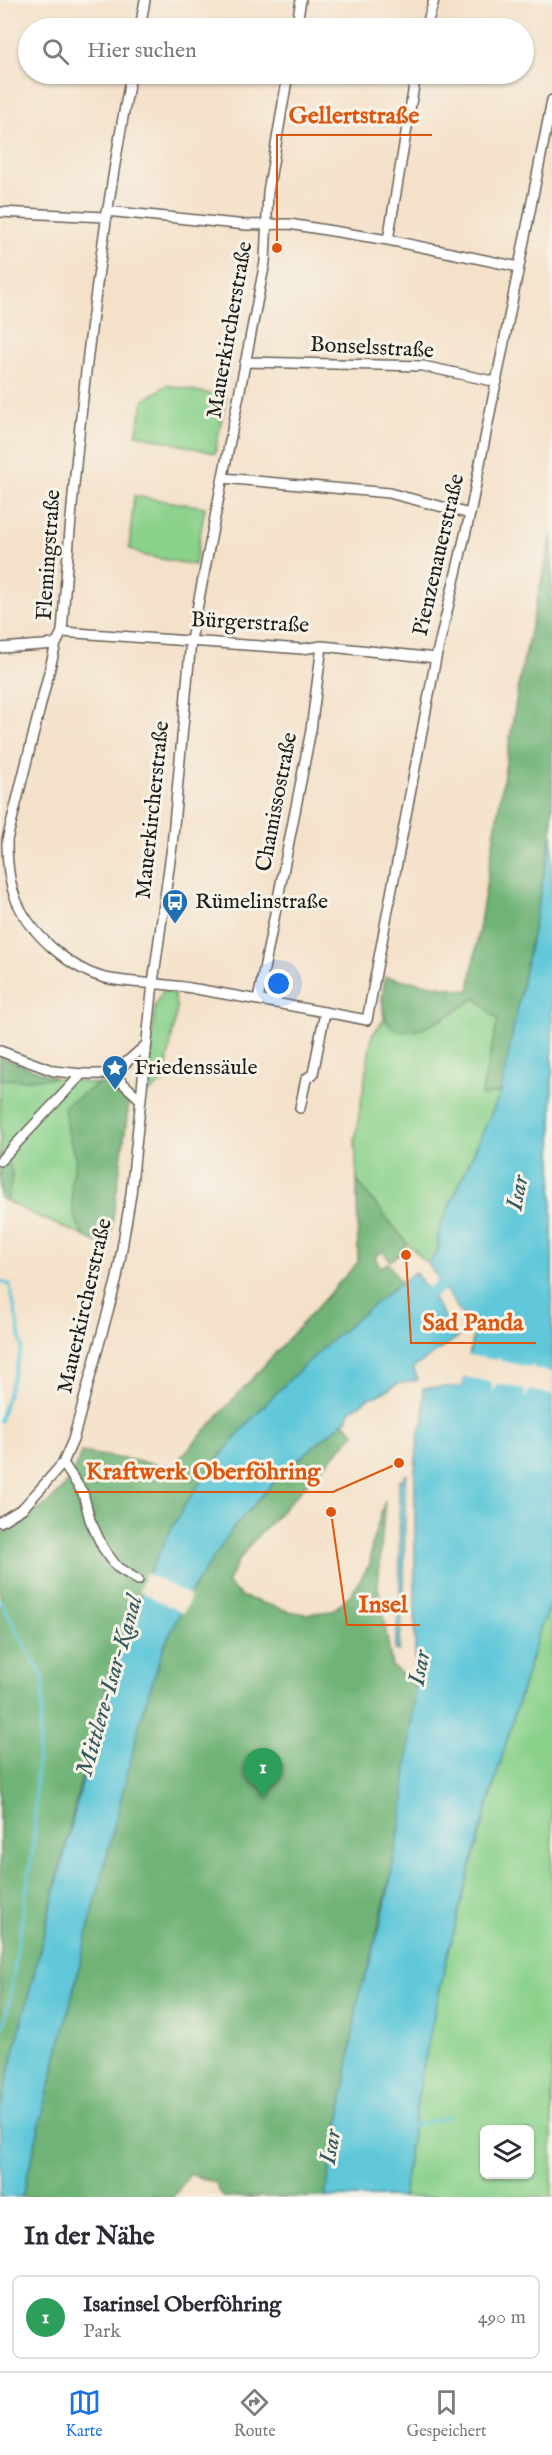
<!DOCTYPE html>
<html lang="de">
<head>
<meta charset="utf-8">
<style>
  body { margin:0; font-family:"IM FELL English",serif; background:#f2f2f3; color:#2b2b33 }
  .controls { position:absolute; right:18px; bottom:18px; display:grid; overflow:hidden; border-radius:9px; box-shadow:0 2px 4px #0004 }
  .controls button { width:54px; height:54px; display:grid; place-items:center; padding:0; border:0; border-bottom:2px solid #e1e1e2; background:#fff; color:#2b2b33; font:30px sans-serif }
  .you { position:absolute; left:279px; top:984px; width:21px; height:21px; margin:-15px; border:4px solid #fff; border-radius:50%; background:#1a73e8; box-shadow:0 0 0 9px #1a73e833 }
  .badge { display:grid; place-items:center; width:39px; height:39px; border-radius:50%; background:#1a73e8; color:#fff; font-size:20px; font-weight:700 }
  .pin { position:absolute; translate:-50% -50px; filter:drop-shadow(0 2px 3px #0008) }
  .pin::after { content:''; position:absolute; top:32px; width:21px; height:18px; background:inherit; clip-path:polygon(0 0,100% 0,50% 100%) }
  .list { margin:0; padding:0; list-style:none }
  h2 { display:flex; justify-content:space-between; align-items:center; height:78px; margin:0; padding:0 24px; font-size:26px }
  h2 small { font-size:20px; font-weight:400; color:#7c7c81 }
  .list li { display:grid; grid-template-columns:39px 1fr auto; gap:18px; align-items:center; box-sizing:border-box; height:84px; margin:0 12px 12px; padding:0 12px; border:2px solid #e1e1e2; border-radius:9px }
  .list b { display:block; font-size:22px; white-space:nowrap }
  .list p { margin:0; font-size:20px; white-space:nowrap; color:#7c7c81 }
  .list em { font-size:20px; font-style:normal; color:#7c7c81 }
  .icon { flex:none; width:33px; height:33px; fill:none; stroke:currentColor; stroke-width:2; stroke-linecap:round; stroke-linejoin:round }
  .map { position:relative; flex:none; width:552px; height:2197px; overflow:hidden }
  .search { position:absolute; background:#fff; box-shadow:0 2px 4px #0004; left:18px; right:18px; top:18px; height:66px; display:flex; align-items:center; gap:15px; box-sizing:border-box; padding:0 21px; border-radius:33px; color:#7c7c81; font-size:22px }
  .sheet { height:174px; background:#fff }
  nav { display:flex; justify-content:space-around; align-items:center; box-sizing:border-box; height:84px; border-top:2px solid #e1e1e2; background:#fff; font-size:16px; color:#7c7c81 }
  nav a { display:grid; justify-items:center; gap:3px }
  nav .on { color:#1a73e8 }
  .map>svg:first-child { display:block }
  .green { fill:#8ad18b; stroke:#537654; stroke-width:1.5; fill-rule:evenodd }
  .forest { fill:#6fb377; stroke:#46684a; stroke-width:1.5 }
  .water { fill:#5ec7d9; stroke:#3d727a; stroke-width:1.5 }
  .pier { fill:#f4e1c9 }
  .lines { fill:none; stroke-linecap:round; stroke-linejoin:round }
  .stream { stroke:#5ec7d9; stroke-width:3 }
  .canal { stroke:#5ec7d9; stroke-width:12 }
  .minor-casing { stroke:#686159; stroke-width:12 }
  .minor { stroke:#fff; stroke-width:9 }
  .labels { text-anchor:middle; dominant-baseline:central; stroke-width:6; stroke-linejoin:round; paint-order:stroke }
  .street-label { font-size:22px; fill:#1c1c1c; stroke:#f7f3e8 }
  .poi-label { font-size:22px; fill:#1c1c1c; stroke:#f7f3e8; text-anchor:start }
  .water-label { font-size:24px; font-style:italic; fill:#33585e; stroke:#f7f3e8 }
  .leader { fill:none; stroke:#de560d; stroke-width:2 }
  .callout-dot { fill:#de560d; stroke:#f7f3e8; stroke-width:2 }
  .callout-label { font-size:24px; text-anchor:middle; font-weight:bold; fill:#de560d; stroke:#f7f3e8; stroke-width:6; stroke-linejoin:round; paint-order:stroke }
</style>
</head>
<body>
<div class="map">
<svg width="552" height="2197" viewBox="0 0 552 2197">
  <rect width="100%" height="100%" fill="#f7f3e8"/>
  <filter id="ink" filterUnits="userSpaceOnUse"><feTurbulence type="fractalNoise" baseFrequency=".0167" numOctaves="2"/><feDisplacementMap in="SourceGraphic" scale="12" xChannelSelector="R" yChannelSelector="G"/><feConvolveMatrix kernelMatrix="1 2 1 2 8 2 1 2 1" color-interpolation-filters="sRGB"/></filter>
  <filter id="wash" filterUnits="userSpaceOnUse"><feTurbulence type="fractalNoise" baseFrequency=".008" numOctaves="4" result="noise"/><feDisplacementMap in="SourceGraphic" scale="24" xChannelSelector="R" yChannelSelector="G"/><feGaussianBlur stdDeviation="1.35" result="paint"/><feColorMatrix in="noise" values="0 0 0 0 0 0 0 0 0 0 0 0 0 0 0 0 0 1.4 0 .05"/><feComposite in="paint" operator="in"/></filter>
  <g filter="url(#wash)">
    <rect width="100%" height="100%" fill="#f4e1c9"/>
    <path class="green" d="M167 385 226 397 215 453 136 434 144 400Z
      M134 496 205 507 195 565 145 556 129 548Z
      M552 534V834L501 1092 437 1234C441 1247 438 1255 427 1263L406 1242 357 1181 355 1140 372 1035 384 1020 382 999 385 977 469 991 520 677Z
      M163 991 173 992 177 1008 164 1082 148 1093 155 1005Z
      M0 1057 56 1078 118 1087 129 1102 109 1247 37 1216 0 1198Z
      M552 1603V2197H403C425 2003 484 1816 540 1629ZM484 2130H530V2174H484Z"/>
    <path class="forest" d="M552 534V834L501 1092 481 1096 498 1020 476 998C432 1027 371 1066 385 977L469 991 520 677Z
      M0 1057 56 1078 22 1080 0 1079Z
      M99 1083 118 1087 129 1102 109 1247 84 1237 73 1213 71 1181 76 1161 67 1130 64 1106Z
      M0 1153C18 1170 12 1179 7 1201L0 1198Z
      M357 1181 406 1242 405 1251 390 1261 383 1251 375 1257 380 1267 388 1263 401 1282 343 1331 279 1391 220 1456 175 1523 150 1572 116 1657 92 1736 0 2113V1534C25 1521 55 1503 70 1478 75 1470 78 1460 82 1452L172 1467 358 1262Z
      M344 1422 355 1433 252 1542 237 1563 227 1583 241 1596 288 1611 307 1614 332 1611 351 1594 370 1564 372 1543 385 1500 378 1586 392 1666 415 1685 403 1810 393 1865 369 1967 359 1994 339 2125 325 2197H223L215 2183 190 2174 173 2197H22L143 1710C150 1688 156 1666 165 1645 205 1550 263 1484 344 1422Z"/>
    <path class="water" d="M552 834V1603L540 1629C484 1816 426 2003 403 2197H325L339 2125 359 1994 369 1967 387 1897 403 1810 415 1685V1471L419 1431 424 1421 423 1388 462 1386 473 1337V1331L427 1263C438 1255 441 1247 437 1234L501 1092Z
      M415 1272 458 1337 413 1368 418 1380 397 1384 377 1396 370 1397 349 1412 348 1418 284 1471 234 1527 189 1594 164 1646 143 1710 22 2197H0V2113L8 2077C33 1981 57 1884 81 1787 103 1697 128 1607 174 1524 228 1429 328 1338 415 1272Z
      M405 1475H407L405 1482 404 1595 399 1651 395 1650 400 1595 399 1480H403Z"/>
    <path class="pier" d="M427 1264 472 1331 468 1355 496 1360 499 1358 501 1361 529 1367 532 1365 534 1368 552 1372V1395L530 1390 525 1398 524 1389 497 1384 493 1392 491 1382 464 1377 462 1386 420 1387 422 1385 460 1384 470 1338V1332L425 1265Z
      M146 1573 191 1596 183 1613 139 1591Z"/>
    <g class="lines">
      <path class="stream" d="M0 1281 10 1285 22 1347 0 1421
        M0 1600 44 1680 36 1778 34 1841 9 2002 0 2037
        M413 2125 448 2117"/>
      <path class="canal" d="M418 1302 455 1275"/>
    </g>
  </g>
  <g filter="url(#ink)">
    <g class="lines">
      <g class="minor-casing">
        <path id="minor" d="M140 28 145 0
          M296 28 301 0
          M426 28 434 0
          M131 74C96 258 75 445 62 632L56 644 7 840C7 858 8 877 14 894 26 931 72 972 110 979 138 984 168 983 196 989 253 999 310 1009 367 1020L436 658 470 514 552 100
          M106 211 247 225 289 224 388 240 519 267
          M0 212 105 217
          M388 240 416 74
          M245 362 423 366 497 382
          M223 478 389 493 470 514
          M62 632 302 649 322 646 436 658
          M0 648 56 644
          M258 1000 311 730 322 646
          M0 1051 54 1071 82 1074H113L147 1044
          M113 1074 141 1100
          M300 1108 306 1079 313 1074 325 1012
          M0 1161 82 1074
          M63 1463 83 1493 90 1520 103 1548 117 1567 138 1580
          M0 1522 23 1508 42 1487 63 1463 73 1440 117 1278 131 1194 153 983 172 846 191 640 265 262 268 192 288 74"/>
      </g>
      <use href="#minor" class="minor"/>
    </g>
  </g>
  <defs>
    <g id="bus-pin" transform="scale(1.35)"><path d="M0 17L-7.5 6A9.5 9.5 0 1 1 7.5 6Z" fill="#1f6fb2" stroke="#f7f3e8"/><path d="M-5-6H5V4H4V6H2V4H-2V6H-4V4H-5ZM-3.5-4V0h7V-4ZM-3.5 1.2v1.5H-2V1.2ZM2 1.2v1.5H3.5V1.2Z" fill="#fff"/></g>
    <g id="sight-pin" transform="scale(1.35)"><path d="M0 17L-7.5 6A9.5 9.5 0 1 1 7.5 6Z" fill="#1f6fb2" stroke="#f7f3e8"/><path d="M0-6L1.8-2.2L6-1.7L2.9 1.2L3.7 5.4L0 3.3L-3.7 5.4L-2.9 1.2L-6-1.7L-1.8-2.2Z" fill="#fff"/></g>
  </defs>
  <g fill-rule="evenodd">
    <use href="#bus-pin" x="175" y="902"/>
    <use href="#sight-pin" x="115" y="1068"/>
  </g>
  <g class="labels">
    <g class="street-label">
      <text transform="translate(230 330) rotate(-80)">Mauerkircherstraße</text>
      <text transform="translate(372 348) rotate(3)">Bonselsstraße</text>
      <text transform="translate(49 555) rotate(-86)">Flemingstraße</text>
      <text transform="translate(439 555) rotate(-77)">Pienzenauerstraße</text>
      <text transform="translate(250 623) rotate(3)">Bürgerstraße</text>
      <text transform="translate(277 802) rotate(-79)">Chamissostraße</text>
      <text transform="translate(153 810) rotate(-84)">Mauerkircherstraße</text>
      <text transform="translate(85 1306) rotate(-77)">Mauerkircherstraße</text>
    </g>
    <g class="poi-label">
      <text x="195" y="902">Rümelinstraße</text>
      <text x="134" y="1068">Friedenssäule</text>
    </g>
    <g class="water-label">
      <text transform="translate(518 1193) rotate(-78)">Isar</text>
      <text transform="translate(420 1668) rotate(-79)">Isar</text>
      <text transform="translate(110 1686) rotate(-74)">Mittlere-Isar-Kanal</text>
      <text transform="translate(331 2147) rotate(-80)">Isar</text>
    </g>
  </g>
  <path class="leader" d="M277 248L277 135H432M406 1255L411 1343H536M399 1463L333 1492H74M331 1512L347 1625H420"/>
  <g class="callout-dot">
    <circle cx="277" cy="248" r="6"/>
    <circle cx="406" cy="1255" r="6"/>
    <circle cx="399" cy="1463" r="6"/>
    <circle cx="331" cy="1512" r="6"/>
  </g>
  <g class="callout-label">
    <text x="354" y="123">Gellertstraße</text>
    <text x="473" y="1330">Sad Panda</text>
    <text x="203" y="1479">Kraftwerk Oberföhring</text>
    <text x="383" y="1612">Insel</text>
  </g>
</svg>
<div class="controls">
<button><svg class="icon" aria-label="layers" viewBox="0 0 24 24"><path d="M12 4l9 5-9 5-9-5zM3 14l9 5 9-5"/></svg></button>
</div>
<div class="you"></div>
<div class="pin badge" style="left:263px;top:1798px;background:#2e9e5b">1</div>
<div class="search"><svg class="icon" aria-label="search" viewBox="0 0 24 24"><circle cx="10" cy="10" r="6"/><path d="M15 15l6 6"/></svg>Hier suchen</div>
</div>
<section class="sheet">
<h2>In der Nähe<small></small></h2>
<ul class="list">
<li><span class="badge" style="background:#2e9e5b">1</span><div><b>Isarinsel Oberföhring</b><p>Park</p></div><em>490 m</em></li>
</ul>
</section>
<nav>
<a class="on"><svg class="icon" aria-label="map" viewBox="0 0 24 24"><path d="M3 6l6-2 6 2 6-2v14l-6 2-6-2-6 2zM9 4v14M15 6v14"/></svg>Karte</a>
<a><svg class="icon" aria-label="directions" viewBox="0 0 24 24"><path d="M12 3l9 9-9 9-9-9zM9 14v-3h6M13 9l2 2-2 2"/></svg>Route</a>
<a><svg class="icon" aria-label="saved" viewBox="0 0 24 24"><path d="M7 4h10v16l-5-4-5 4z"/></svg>Gespeichert</a>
</nav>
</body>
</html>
